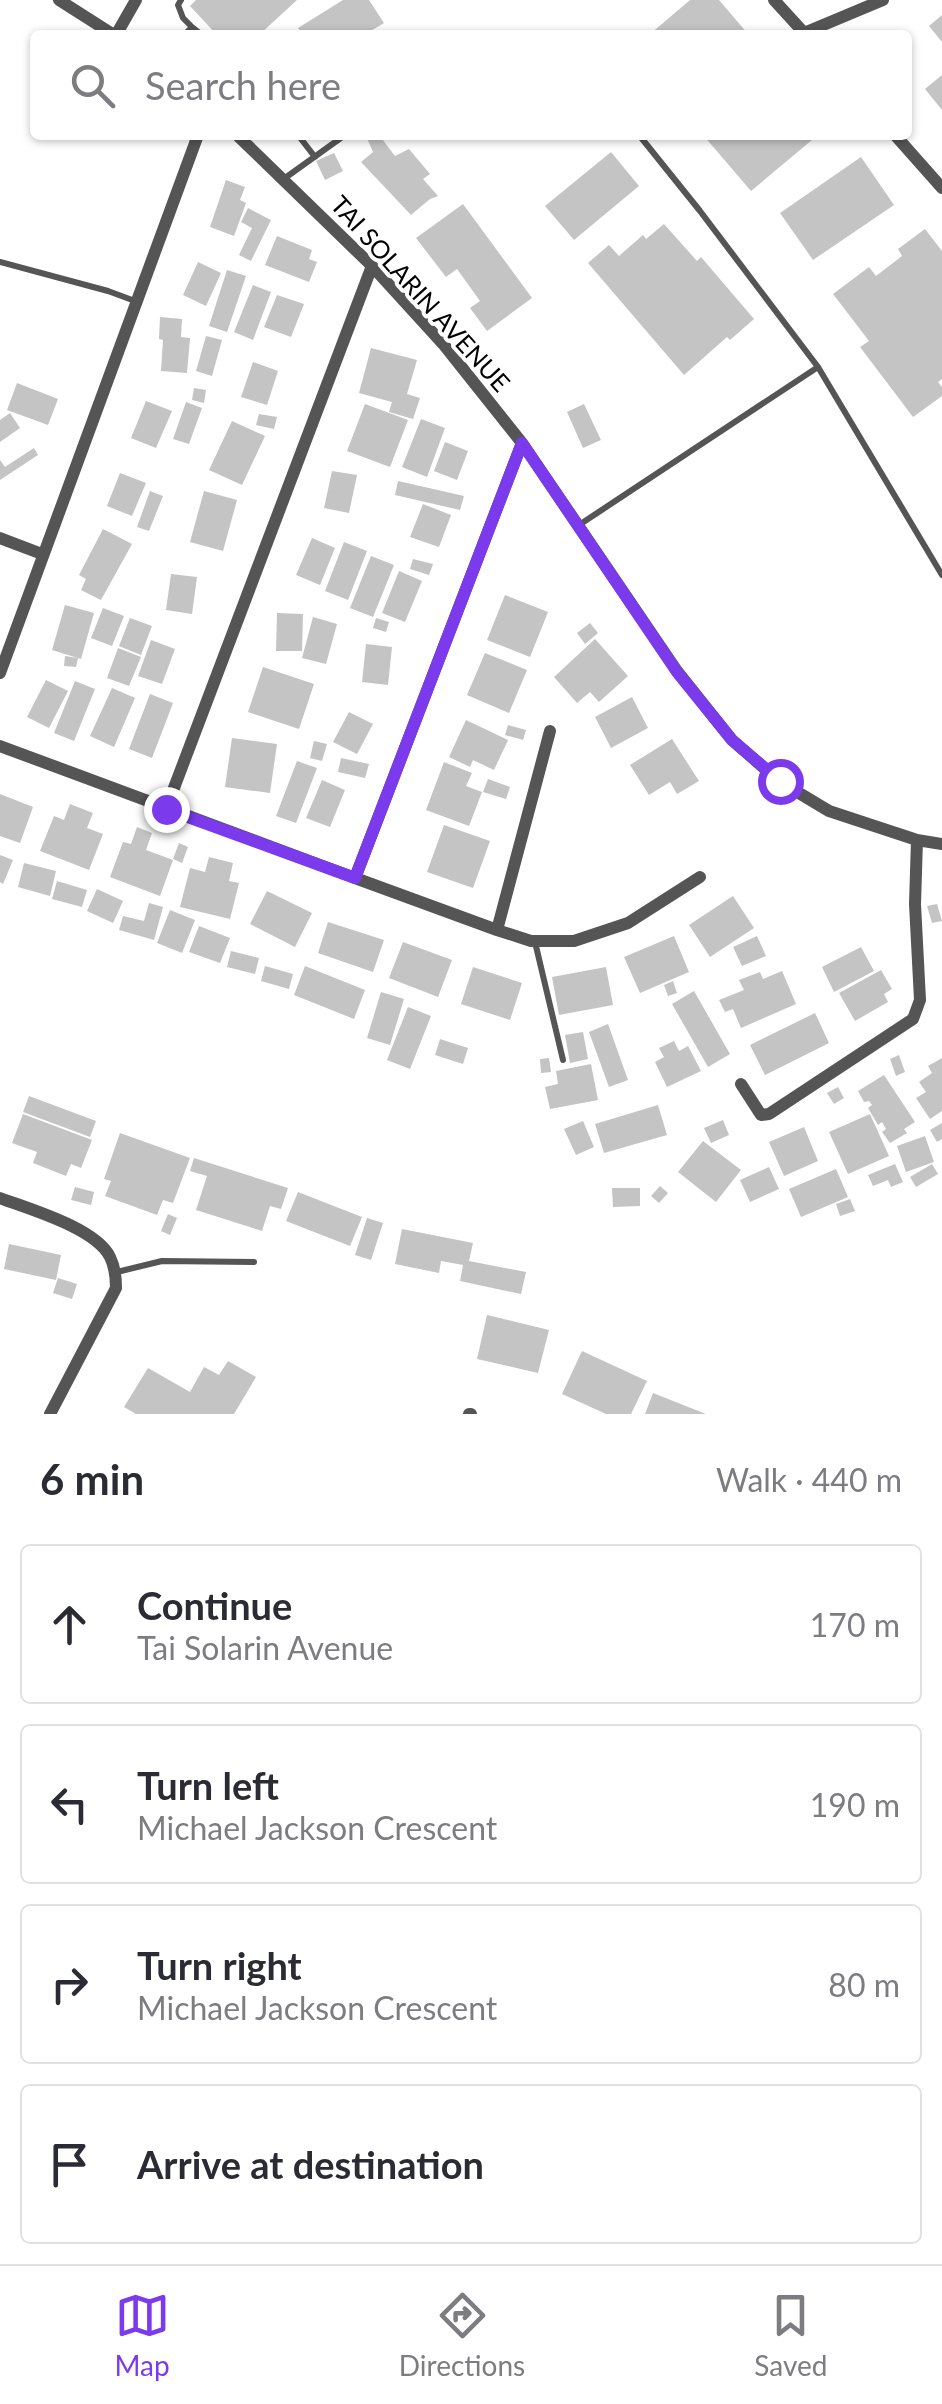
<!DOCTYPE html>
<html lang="en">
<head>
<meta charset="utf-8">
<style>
  body { margin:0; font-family:Lato,sans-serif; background:#f7f7f7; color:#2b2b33 }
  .stop { position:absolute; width:30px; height:30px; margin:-22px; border:8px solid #7c3aed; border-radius:50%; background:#fff }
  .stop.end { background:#7c3aed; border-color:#fff; box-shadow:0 2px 10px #0008 }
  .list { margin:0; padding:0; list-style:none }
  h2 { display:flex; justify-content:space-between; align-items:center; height:130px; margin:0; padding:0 40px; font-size:42px }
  h2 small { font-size:32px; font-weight:400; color:#7c7c81 }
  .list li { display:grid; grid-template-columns:65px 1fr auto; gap:30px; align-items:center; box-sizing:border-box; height:160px; margin:0 20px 20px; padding:0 20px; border:2px solid #e1e1e2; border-radius:10px }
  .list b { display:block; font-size:38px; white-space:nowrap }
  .list p { margin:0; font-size:32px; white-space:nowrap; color:#7c7c81 }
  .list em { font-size:32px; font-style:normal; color:#7c7c81 }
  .icon { flex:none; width:55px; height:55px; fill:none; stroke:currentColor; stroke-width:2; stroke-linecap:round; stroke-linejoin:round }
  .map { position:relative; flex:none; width:942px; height:1414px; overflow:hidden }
  .search { position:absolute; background:#fff; box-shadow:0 2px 8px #0004; left:30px; right:30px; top:30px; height:110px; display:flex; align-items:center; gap:25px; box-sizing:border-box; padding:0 35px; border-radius:10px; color:#7c7c81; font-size:38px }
  .sheet { height:850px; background:#fff }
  nav { display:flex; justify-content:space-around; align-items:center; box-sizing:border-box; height:140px; border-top:2px solid #e1e1e2; background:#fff; font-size:28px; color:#7c7c81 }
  nav a { display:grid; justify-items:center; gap:5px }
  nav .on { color:#7c3aed }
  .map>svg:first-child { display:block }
  .building { fill:#c4c4c4 }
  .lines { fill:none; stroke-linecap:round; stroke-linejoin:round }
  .service { stroke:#555; stroke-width:6 }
  .minor { stroke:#555; stroke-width:12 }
  .route { stroke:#7c3aed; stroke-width:12 }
  .labels { text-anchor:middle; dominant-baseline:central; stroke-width:8; stroke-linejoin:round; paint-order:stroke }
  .street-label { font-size:25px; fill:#000; stroke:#fff }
</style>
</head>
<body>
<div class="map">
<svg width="942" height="1414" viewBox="0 0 942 1414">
  <rect width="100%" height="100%" fill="#fff"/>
  <path class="building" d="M196 0H297L259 35H217L190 6Z
    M343 0H369L384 23 364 35H303L298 28Z
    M690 0H719L749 35H649Z
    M942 15V42L929 26Z
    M942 75V110L925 89Z
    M368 135H379L395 156 409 149 430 174 423 179 438 196 430 199 411 215 361 162 373 152 366 136Z
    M703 135H818L751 191Z
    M611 152 639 186 574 240 545 206Z
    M334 153 343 171 325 180 316 161Z
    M861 157 894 205 813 260 780 213Z
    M226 180 245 187 240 200 246 203 234 236 210 227Z
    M463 204 532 298 487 331 470 308 480 301 457 269 446 277 416 238Z
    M248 208 271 220 251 261 239 255 252 228 241 222Z
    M664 224 697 261 701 257 754 319 730 340 727 337 684 375 588 263 609 245 619 256 643 235 646 239Z
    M925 229 942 251V379L938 382 942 387V396L913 417 860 347 869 341 833 294 869 267 876 276 902 256 898 249Z
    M277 236 312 250 309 259 317 262 309 282 265 265Z
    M198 262 221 273 206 306 183 295Z
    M227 270 246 276 227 332 209 326Z
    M253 285 271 292 253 340 234 332Z
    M277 295 304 304 291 337 264 327Z
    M160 317 182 319 181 337 190 338 187 373 161 371 163 340 159 339Z
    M206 336 222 340 212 376 196 371Z
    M371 348 417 360 407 394 420 398 413 419 389 412 392 402 359 393Z
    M253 362 278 371 267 405 241 397Z
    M17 383 58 399 48 425 7 410Z
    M194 388 206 390 204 403 192 400Z
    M146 401 172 411 156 448 131 438Z
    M186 402 202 408 189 444 173 439Z
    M365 404 408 420 390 467 347 451Z
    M584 404 601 440 583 448 567 412Z
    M10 413 20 428 0 442V420Z
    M259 414 277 417 274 429 256 425Z
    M421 419 445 428 427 477 402 467Z
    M232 421 265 436 242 485 209 470Z
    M445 442 468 451 457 480 434 471Z
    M34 448 38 455 0 480V460L5 467Z
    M332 471 357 475 349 513 324 508Z
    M120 473 146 483 132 516 107 506Z
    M398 481 464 496 460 510 395 495Z
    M150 491 163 496 149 531 137 527Z
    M204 491 237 500 223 551 190 542Z
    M423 504 451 515 439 547 410 537Z
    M103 529 132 544 101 600 81 590 86 579 79 575Z
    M312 538 335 548 320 585 296 575Z
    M344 542 367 551 348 600 325 591Z
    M371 556 394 565 373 617 350 608Z
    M413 559 433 564 429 575 410 569Z
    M399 571 422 581 405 622 382 613Z
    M171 574 197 577 192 614 166 610Z
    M505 595 548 612 530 657 487 640Z
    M65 605 94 613 81 659 52 650Z
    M103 608 124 616 112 646 91 638Z
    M277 613 303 614 302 651H276Z
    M313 617 337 624 326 664 302 658Z
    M130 618 152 626 141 655 119 646Z
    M376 618 389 622 386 632 373 628Z
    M590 623 598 633 585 644 577 633Z
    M595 639 628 676 599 702 590 692 577 703 554 677Z
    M151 640 175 649 162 684 138 676Z
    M366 644 392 647 388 685 362 682Z
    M118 648 141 657 129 686 107 678Z
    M485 653 527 670 509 713 467 695Z
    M65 656 78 658 76 667 64 666Z
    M263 667 314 684 299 729 248 712Z
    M46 680 68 691 49 728 27 717Z
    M75 681 95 689 74 741 54 733Z
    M112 688 135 698 114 747 90 736Z
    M150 694 173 703 152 758 129 749Z
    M632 697 648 728 611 748 595 717Z
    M349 712 373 724 357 754 333 742Z
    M466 720 508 740 494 770 473 760 470 767 449 757Z
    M508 725 526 730 523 740 505 735Z
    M232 738 277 744 270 793 225 787Z
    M672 739 699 781 677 794 670 782 649 795 630 765Z
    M314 741 327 744 322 761 310 758Z
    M341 758 369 764 365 778 338 772Z
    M297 761 317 768 296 823 276 816Z
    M444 762 472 773 466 786 482 792 469 826 426 810Z
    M488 779 510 787 506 799 483 792Z
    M322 780 345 790 330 827 306 818Z
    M0 794 33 807 20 843 0 836Z
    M70 804 93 813 87 828 103 834 89 870 40 851 54 816 64 820Z
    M444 825 490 841 473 888 427 872Z
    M137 827 152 833 146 850 173 860 160 896 110 877 123 842 131 844Z
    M179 843 188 847 182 863 173 859Z
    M0 855 13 860 3 884 0 882Z
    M209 857 233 863 229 881 239 883 230 919 180 907 190 868 205 872Z
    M24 863 56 871 50 896 18 887Z
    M57 881 87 890 82 907 52 899Z
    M97 889 123 901 113 923 87 911Z
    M267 891 312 913 295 947 250 924Z
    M733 896 754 928 710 957 689 925Z
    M149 903 163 907 154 940 119 930 123 916 144 921Z
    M937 904 942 921 932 923 927 906Z
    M170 910 195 920 182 953 157 943Z
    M328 922 384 940 373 972 318 953Z
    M199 926 230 938 220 963 189 952Z
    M674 936 689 972 640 993 624 957Z
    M757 936 766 956 742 966 733 947Z
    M403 942 452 960 438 997 389 978Z
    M861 947 874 971 834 992 822 967Z
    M231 951 259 958 255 974 227 967Z
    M265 966 293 974 289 989 261 981Z
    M305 966 365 990 354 1019 294 995Z
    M473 967 522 983 510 1020 461 1004Z
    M606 967 613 1005 559 1015 552 977Z
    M881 970 892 989 884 994 888 1002 855 1021 839 993Z
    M782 971 796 1004 741 1028 733 1009 725 1012 719 1000 744 990 739 980 760 972 763 979Z
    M673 981 677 993 668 996 664 985Z
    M694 991 730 1054 708 1067 672 1004Z
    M381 992 404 999 390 1045 367 1038Z
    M408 1007 431 1016 410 1069 387 1060Z
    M815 1013 829 1043 765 1075 750 1045Z
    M608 1024 628 1080 609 1087 589 1032Z
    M583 1032 588 1059 570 1063 565 1035Z
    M440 1039 468 1048 463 1064 435 1055Z
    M674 1041 679 1051 688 1046 701 1071 667 1087 655 1062 664 1057 659 1048Z
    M899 1055 905 1072 896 1076 890 1059Z
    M549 1058 551 1072 541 1073 540 1059Z
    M942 1058V1111L930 1119 916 1098 926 1092 919 1082 932 1073 928 1066Z
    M591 1064 598 1100 550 1109 545 1087 558 1084 556 1071Z
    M884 1075 915 1122 904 1129 907 1133 890 1143 882 1132 886 1129 882 1122 878 1125 868 1108 872 1105 869 1101 864 1102 858 1091Z
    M838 1087 844 1098 834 1104 827 1093Z
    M29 1096 96 1121 90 1137 23 1112Z
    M658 1105 667 1135 604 1153 595 1124Z
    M23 1114 92 1140 81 1168 71 1164 66 1176 33 1163 37 1152 12 1143Z
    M870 1114 889 1156 848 1174 829 1132Z
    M723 1120 729 1135 711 1143 704 1128Z
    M583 1121 594 1147 576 1155 564 1129Z
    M942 1123V1139L937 1142 930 1130Z
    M804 1127 818 1161 784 1176 769 1142Z
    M120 1133 190 1158 173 1203 163 1200 157 1215 105 1196 111 1181 104 1179Z
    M925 1136 934 1162 906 1172 897 1146Z
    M703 1141 741 1170 716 1202 678 1172Z
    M194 1158 288 1188 281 1209 270 1206 262 1231 196 1210 207 1176 190 1171Z
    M895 1164 903 1182 891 1187 888 1180 873 1186 868 1175Z
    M932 1164 938 1174 916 1187 910 1177Z
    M769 1167 779 1189 750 1202 740 1180Z
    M836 1169 848 1197 801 1217 789 1189Z
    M660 1186 668 1193 659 1203 651 1196Z
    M75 1187 94 1192 91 1205 71 1200Z
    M612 1188H640V1206L613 1207Z
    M298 1192 362 1217 350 1246 286 1221Z
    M850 1199 855 1211 840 1216 836 1204Z
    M168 1214 177 1218 170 1235 161 1231Z
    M367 1218 383 1223 371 1260 355 1255Z
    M402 1229 473 1243 469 1261 526 1272 521 1294 460 1281 463 1265 441 1261 439 1273 395 1264Z
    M9 1244 61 1255 56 1280 4 1269Z
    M58 1278 77 1284 72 1299 53 1293Z
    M487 1315 549 1330 538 1373 477 1359Z
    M582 1351 647 1381 631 1414H606L562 1394Z
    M228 1361 256 1377 234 1414H136L124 1407 148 1368 190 1392 204 1367 219 1375Z
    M653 1393 706 1414H645Z"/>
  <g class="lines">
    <path class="service" d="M181 0 178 5 183 18 192 27
      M184 35 192 27 202 35
      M298 135 315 157
      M639 135 700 211 818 367 942 575
      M285 178 345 135
      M0 262 108 291 135 301
      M579 525 818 367
      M535 942 563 1060
      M117 1272 162 1261 254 1262"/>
    <path class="minor" d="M59 0 114 35
      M774 0 806 35
      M804 33 883 0
      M116 35 136 0
      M237 135 372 266 444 345 522 443 677 671 732 740 779 781 829 811 917 840 942 844
      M895 135 942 188
      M0 538 42 554
      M0 673 198 135
      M0 746 355 878 522 443
      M166 809 372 266
      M355 878 497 930 531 941H574L628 923 700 877
      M497 930 550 731
      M741 1084 761 1115 769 1114 913 1019 920 1000 915 904 917 840
      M0 1198C29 1209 96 1228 110 1257 115 1267 116 1277 116 1288L50 1414
      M469 1414H471"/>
  </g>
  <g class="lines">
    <path class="route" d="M166 809 355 878 522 443 677 672 732 740 780 781"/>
  </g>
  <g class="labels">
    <g class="street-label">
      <text transform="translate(421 293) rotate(48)">TAI SOLARIN AVENUE</text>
    </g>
  </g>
</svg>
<div class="stop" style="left:780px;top:781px"></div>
<div class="stop end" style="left:166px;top:809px"></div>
<div class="search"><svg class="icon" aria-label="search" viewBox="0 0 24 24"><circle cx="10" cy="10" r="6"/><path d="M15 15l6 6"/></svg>Search here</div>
</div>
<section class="sheet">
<h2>6 min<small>Walk · 440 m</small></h2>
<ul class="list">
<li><svg class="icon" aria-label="ahead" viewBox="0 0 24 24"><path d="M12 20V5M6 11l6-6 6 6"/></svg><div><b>Continue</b><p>Tai Solarin Avenue</p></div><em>170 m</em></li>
<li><svg class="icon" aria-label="left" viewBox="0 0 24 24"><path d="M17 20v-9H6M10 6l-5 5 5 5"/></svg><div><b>Turn left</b><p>Michael Jackson Crescent</p></div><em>190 m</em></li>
<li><svg class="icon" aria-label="right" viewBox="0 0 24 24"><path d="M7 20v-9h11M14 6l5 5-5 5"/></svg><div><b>Turn right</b><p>Michael Jackson Crescent</p></div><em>80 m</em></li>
<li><svg class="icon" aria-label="arrive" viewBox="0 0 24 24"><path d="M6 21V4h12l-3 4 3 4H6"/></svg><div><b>Arrive at destination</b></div></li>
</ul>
</section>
<nav>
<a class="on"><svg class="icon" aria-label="map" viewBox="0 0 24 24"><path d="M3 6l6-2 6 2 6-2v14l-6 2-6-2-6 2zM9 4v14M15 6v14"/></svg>Map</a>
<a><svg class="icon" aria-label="directions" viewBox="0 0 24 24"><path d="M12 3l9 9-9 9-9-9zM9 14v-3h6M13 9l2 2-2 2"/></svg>Directions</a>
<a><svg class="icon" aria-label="saved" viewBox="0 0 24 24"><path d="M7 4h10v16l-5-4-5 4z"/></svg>Saved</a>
</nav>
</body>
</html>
